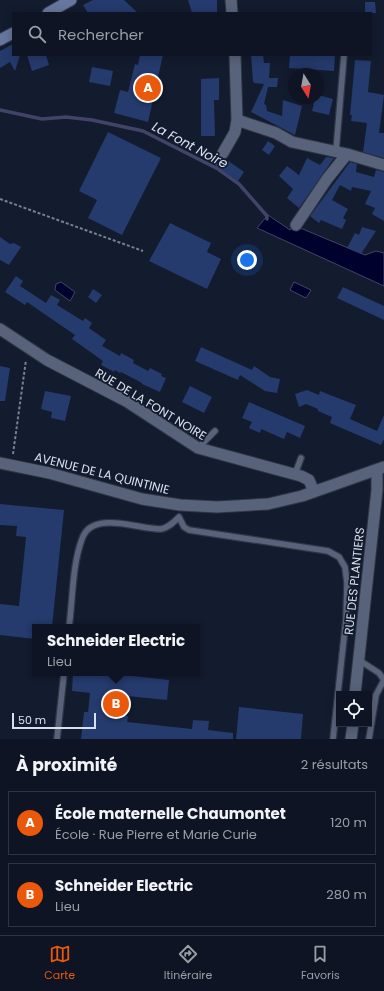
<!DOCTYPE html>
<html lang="fr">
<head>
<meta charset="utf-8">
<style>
  body { margin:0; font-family:Poppins,sans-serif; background:#1c2130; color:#f1f3f6 }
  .controls { position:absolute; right:12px; bottom:12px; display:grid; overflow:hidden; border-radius:0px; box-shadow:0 2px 10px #0003 }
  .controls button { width:36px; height:36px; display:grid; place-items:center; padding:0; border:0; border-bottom:1px solid #2e3341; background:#0e1423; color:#f1f3f6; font:20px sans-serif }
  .compass { position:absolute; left:288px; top:68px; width:36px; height:36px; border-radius:50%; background:#0e1423; box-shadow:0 2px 10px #0003; rotate:169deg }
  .scale { position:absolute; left:12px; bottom:10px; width:84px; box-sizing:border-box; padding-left:4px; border:2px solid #d9e0ed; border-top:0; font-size:11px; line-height:14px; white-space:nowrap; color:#d9e0ed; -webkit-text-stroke:3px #131b2f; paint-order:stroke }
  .you { position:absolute; left:247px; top:260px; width:14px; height:14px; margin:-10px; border:3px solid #fff; border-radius:50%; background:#1a73e8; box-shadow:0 0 0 6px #1a73e833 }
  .badge { display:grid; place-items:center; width:26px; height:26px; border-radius:50%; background:#ea580c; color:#fff; font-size:13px; font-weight:700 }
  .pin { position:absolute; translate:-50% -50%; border:2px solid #fff; box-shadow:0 1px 4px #0006 }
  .popup { position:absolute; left:32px; top:624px; width:168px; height:52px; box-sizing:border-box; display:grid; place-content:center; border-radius:0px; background:#0e1423; filter:drop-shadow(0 1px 3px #0005); font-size:13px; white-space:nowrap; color:#9b9ea6 }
  .popup b { font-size:15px; color:#f1f3f6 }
  .popup::after { content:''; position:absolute; left:50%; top:100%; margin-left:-8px; border:8px solid transparent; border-top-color:#0e1423 }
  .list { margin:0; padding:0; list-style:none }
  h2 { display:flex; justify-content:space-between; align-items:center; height:52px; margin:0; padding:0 16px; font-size:17px }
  h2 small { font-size:13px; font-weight:400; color:#9b9ea6 }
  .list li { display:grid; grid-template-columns:26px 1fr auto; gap:12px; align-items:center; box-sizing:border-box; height:64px; margin:0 8px 8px; padding:0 8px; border:1px solid #2e3341; border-radius:0px }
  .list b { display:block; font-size:15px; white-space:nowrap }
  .list p { margin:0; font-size:13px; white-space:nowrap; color:#9b9ea6 }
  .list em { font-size:13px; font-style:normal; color:#9b9ea6 }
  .icon { flex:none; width:22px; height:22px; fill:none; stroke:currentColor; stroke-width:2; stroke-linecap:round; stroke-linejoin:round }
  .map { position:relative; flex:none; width:384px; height:739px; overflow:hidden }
  .search { position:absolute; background:#0e1423; box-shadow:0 2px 10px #0003; left:12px; right:12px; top:12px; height:44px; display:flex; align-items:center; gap:10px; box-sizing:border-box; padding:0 14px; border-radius:0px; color:#9b9ea6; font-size:15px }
  .sheet { height:196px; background:#0e1423 }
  nav { display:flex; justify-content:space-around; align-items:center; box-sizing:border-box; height:56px; border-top:1px solid #2e3341; background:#0e1423; font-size:11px; color:#9b9ea6 }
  nav a { display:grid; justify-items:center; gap:2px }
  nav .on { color:#ea580c }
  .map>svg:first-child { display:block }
  .water { fill:#01012e; stroke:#424467 }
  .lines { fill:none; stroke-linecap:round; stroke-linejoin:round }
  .stream { stroke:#424467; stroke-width:3.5 }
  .building { fill:#253a6d }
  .service-casing { stroke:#313645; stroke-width:8 }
  .minor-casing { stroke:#313645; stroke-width:13 }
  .secondary-casing { stroke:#313645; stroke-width:13 }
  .path { stroke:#798191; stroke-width:2; stroke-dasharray:3 2; stroke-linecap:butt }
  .service { stroke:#58637b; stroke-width:5.5 }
  .minor { stroke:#58637b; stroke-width:11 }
  .secondary { stroke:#66779e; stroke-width:11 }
  .labels { text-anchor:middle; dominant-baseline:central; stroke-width:3.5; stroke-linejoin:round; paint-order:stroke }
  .street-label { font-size:12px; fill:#d9e0ed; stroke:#131b2f }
  .water-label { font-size:13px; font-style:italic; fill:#dae2f3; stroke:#131b2f }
</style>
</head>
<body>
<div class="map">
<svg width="384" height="739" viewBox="0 0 384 739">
  <rect width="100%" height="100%" fill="#131b2f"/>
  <path class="water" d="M268 215 290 230 293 225 365 255 376 251 384 253V286L257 228Z
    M61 282 75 292 70 301 55 290 56 284Z
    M294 282 311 290 306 298 290 290Z"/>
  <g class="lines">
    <path class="stream" d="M0 110 42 119 66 117 92 120 143 131 218 169 239 184 267 216V219"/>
  </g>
  <path class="building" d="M93 0H124L138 13H88L83 5Z
    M188 0H217V13H192Z
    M365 2H375L376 13H365Z
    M13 44V55H20L15 71 10 62 0 68V51Z
    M27 55H46L49 65 32 71Z
    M140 55H163L148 122 114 113 120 90 128 92 135 64 138 65Z
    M251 55H263L264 63H270L269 78H278L277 87H268L264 104 266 105 267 111 282 116 283 100 302 106 295 135 251 112 264 84 254 83 253 81Z
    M290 55H335L334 71 289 68Z
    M355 60 371 61 368 92 384 95 379 133H384V158L363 152 367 123 351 121 352 115H350Z
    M92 67 113 71 110 86 89 82Z
    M219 78V100H214L215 136H201V79Z
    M318 95 333 99 329 115 312 111 315 98H318Z
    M108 132 161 158 122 235 88 218 97 200 79 191Z
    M268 141 275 146 269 155 262 150Z
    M218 157 227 160 244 172 238 181 207 160Z
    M326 157 334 158 299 208 287 198 293 189 279 176 287 166 299 175 307 158 320 165Z
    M350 162 357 164 356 172 374 177 376 170 384 172V221L372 214 375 208 365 204 371 191 352 187 351 191 340 185 332 200 348 209 343 218 346 220 342 229 321 220 319 223 310 216Z
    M170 223 211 243 207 252 221 259 207 289 149 261Z
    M362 227 376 231 361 254 347 248 355 233 359 235Z
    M0 237 10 244 14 243 21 247 9 265 0 260Z
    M16 276 23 281 20 286 46 303 51 295 60 300 57 305 83 321 85 318 92 323 89 328 106 340 102 346 120 356 121 353 134 360 133 363 148 371 150 368 162 374 161 376 166 378 160 392 142 384V383L121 372 120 373 115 370 114 372 101 365 103 361 72 339 75 335 27 302 25 305 5 292Z
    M343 287 384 306V320L337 298Z
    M93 289 102 295 96 303 88 297Z
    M201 347 252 370 254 366 270 377 280 379 277 393 265 391 240 375 238 380 195 361Z
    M0 366 10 368 5 401H0Z
    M190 386 212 397 204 413 182 402Z
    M307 390 319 395 320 391 356 405 350 419 377 431 384 415V439L381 445 330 423 332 417 318 411V409L306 404 299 407 295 394Z
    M45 391 71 396 65 421 51 418 52 412 41 409Z
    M249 402 305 426 300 438 287 432 284 439 261 429 260 433 249 428 252 422 242 418Z
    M0 504 64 510 52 627H35V639L0 635V604L19 606 26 537 16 536 17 526 0 525Z
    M73 673H105L169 680 167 700 127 696 125 716H128L127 722 192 729 193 720 209 721 208 730 233 733V739H81L84 712H88L90 693 72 691Z
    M239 707 303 714 301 739H236Z"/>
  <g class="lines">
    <g class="service-casing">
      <path id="service" d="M336 151 344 55
        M198 448 215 431
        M295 474 301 458
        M69 627C73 598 72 566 82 539 92 509 140 530 161 529 168 528 174 522 179 517L184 527 189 530 328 551 339 557 345 567 347 583 346 619 333 739
        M359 660 379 673 384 680
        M57 739 64 673
        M369 739 376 695 384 680"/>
    </g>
    <g class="minor-casing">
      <path id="minor" d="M231 0 232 13
        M237 120 276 133 292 142 347 154 384 165
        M223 153 235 132 237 120 235 55
        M296 225 327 179 347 154
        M0 329 47 360 126 401 198 448 301 476 309 480 314 492
        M0 463 49 473 142 499 180 505 217 507 268 504 302 496 384 467
        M355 694 377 490V470
        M351 739 353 724"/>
    </g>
    <g class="secondary-casing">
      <path id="secondary" d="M48 13 71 0
        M0 40 13 33"/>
    </g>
    <path class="path" d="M0 199 143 251
      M13 454 26 360"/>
    <use href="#service" class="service"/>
    <use href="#minor" class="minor"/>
    <use href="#secondary" class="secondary"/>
  </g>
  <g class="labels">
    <g class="street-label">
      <text transform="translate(151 404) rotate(31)">RUE DE LA FONT NOIRE</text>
      <text transform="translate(102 473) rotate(14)">AVENUE DE LA QUINTINIE</text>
      <text transform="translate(354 581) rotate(-84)">RUE DES PLANTIERS</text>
    </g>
    <g class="water-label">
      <text transform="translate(190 145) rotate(28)">La Font Noire</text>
    </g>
  </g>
</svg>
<div class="controls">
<button><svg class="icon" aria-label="locate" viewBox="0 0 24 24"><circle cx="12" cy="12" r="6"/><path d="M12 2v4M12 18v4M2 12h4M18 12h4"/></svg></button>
</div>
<svg class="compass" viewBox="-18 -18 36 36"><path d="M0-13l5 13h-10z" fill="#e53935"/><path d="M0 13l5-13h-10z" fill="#9b9ea6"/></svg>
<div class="scale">50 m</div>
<div class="you"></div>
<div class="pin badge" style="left:148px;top:88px">A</div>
<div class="pin badge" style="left:116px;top:704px">B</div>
<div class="popup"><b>Schneider Electric</b>Lieu</div>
<div class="search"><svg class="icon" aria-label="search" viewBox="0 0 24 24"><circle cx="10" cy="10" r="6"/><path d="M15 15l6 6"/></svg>Rechercher</div>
</div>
<section class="sheet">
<h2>À proximité<small>2 résultats</small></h2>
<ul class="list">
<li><span class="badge">A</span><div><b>École maternelle Chaumontet</b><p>École · Rue Pierre et Marie Curie</p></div><em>120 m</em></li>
<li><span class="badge">B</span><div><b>Schneider Electric</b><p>Lieu</p></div><em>280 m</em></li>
</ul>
</section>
<nav>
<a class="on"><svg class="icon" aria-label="map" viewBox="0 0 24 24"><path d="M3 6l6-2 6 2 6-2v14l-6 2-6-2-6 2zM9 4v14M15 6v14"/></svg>Carte</a>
<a><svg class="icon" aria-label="directions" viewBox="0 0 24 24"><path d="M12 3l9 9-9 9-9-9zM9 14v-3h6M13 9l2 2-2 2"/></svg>Itinéraire</a>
<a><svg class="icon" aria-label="saved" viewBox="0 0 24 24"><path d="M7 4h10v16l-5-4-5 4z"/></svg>Favoris</a>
</nav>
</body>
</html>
